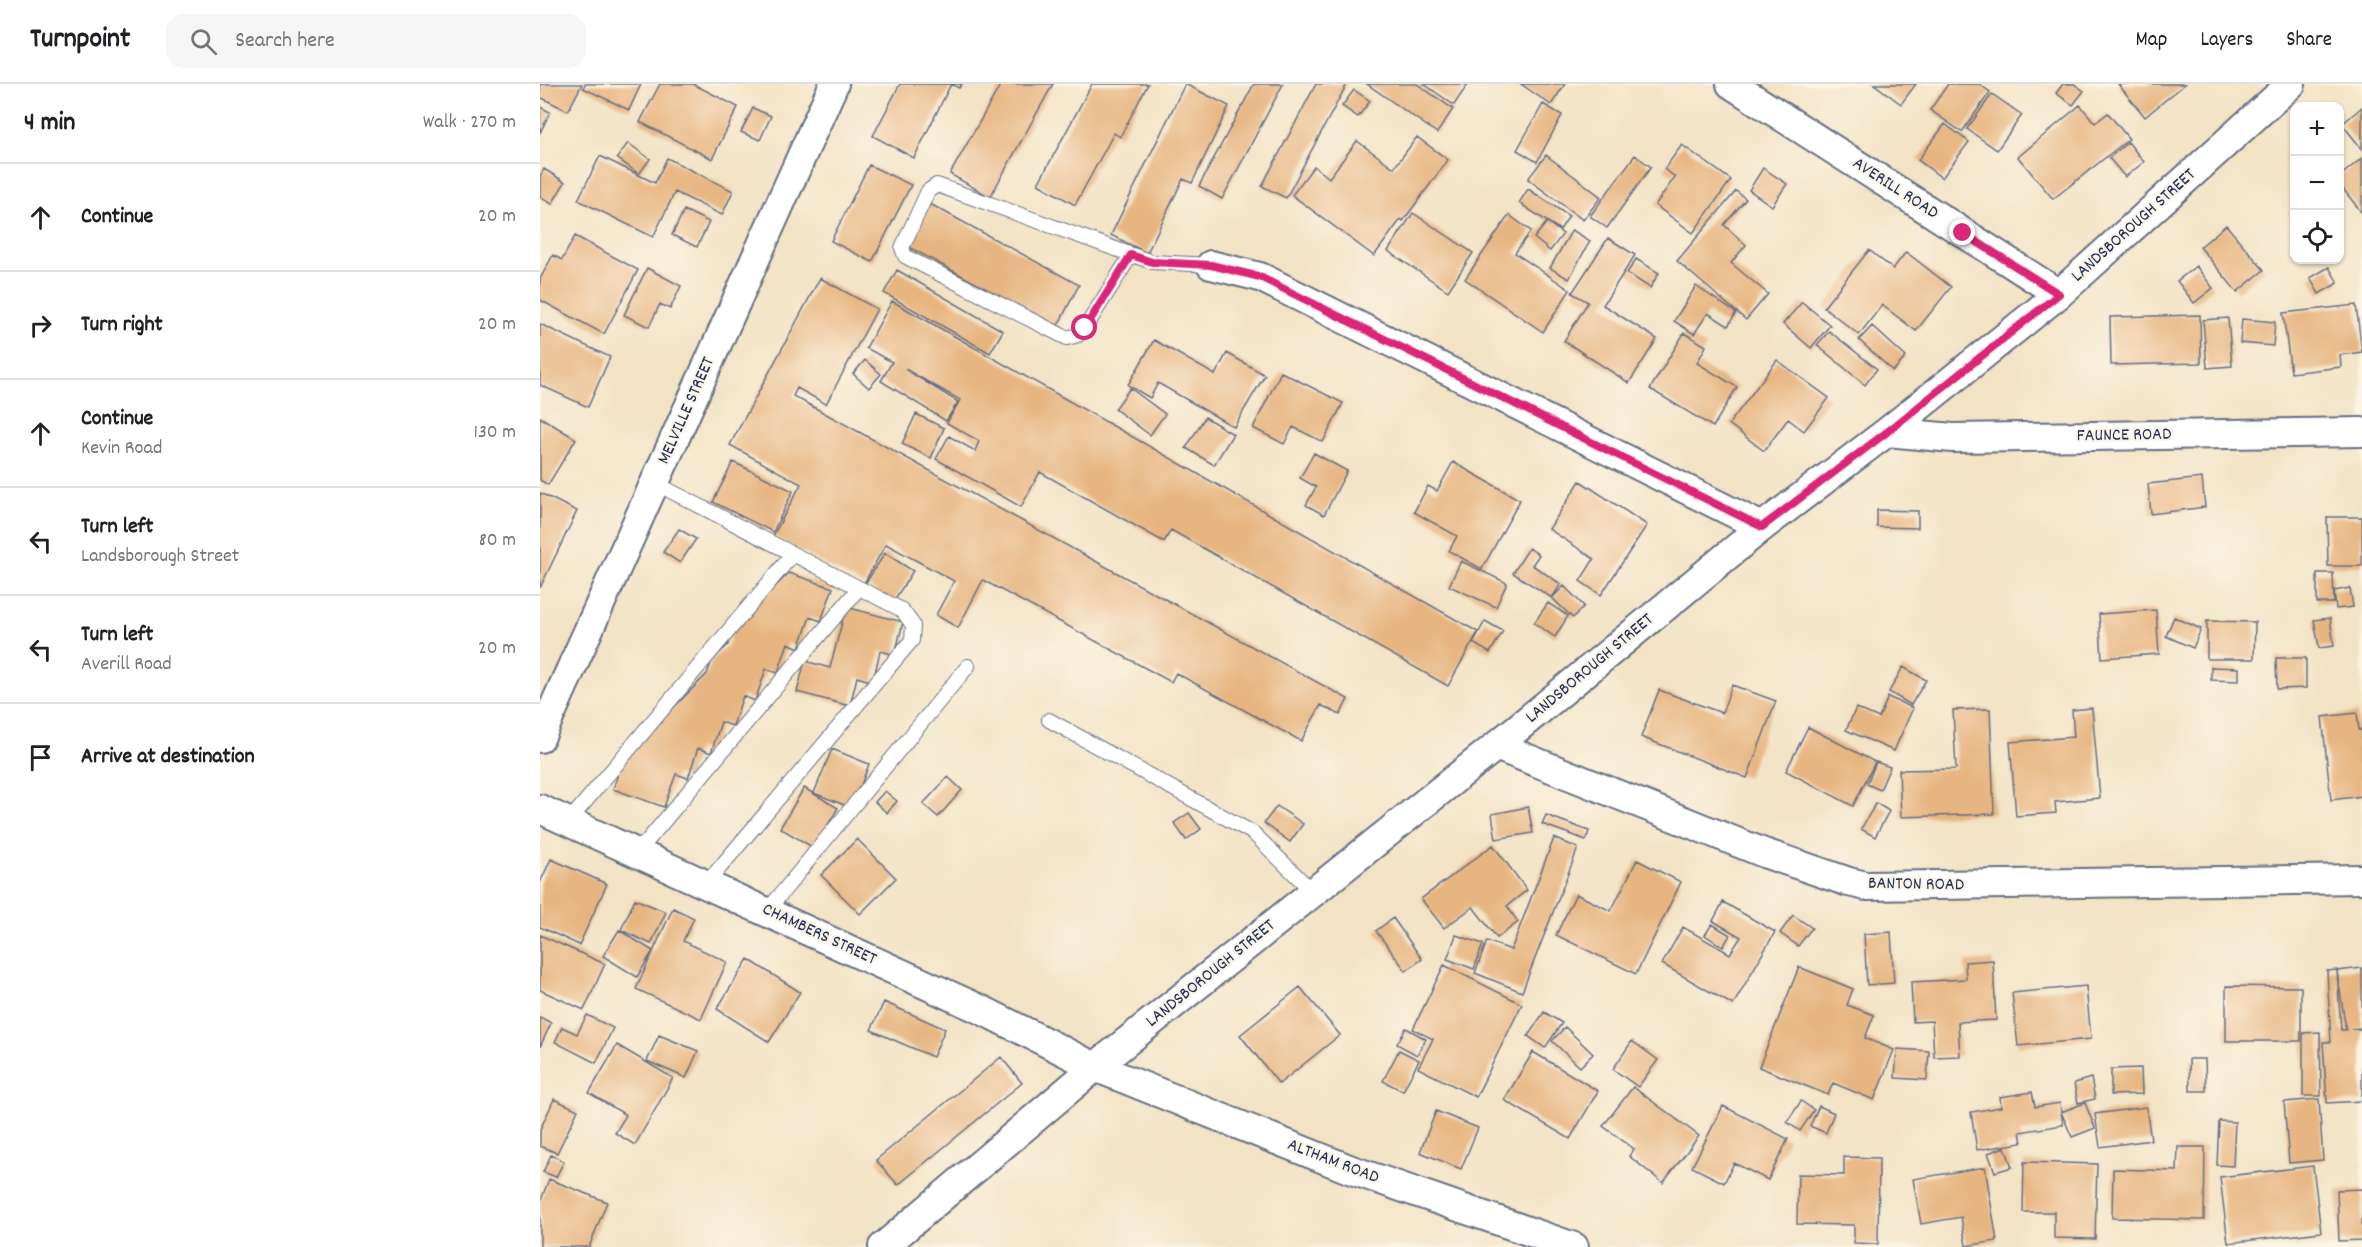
<!DOCTYPE html>
<html lang="en">
<head>
<meta charset="utf-8">
<style>
  body { margin:0; font-family:Dekko,sans-serif; background:#f6f6f6; color:#202124 }
  .controls { position:absolute; right:18px; top:18px; display:grid; overflow:hidden; border-radius:12px; box-shadow:0 2px 4px #0004 }
  .controls button { width:54px; height:54px; display:grid; place-items:center; padding:0; border:0; border-bottom:2px solid #e0e0e0; background:#fff; color:#202124; font:30px sans-serif }
  .stop { position:absolute; width:18px; height:18px; margin:-14px; border:4px solid #db2777; border-radius:50%; background:#fff }
  .stop.end { background:#db2777; border-color:#fff; box-shadow:0 2px 6px #0008 }
  .list { margin:0; padding:0; list-style:none }
  h2 { display:flex; justify-content:space-between; align-items:center; height:78px; margin:0; padding:0 24px; font-size:26px }
  h2 small { font-size:20px; font-weight:400; color:#757577 }
  .list li { display:grid; grid-template-columns:39px 1fr auto; gap:18px; align-items:center; box-sizing:border-box; height:108px; padding:0 24px; border-top:2px solid #e0e0e0 }
  .list b { display:block; font-size:22px; white-space:nowrap }
  .list p { margin:0; font-size:20px; white-space:nowrap; color:#757577 }
  .list em { font-size:20px; font-style:normal; color:#757577 }
  .icon { flex:none; width:33px; height:33px; fill:none; stroke:currentColor; stroke-width:2; stroke-linecap:round; stroke-linejoin:round }
  .map { position:relative; flex:none; width:1822px; height:1163px; overflow:hidden }
  header { display:flex; align-items:center; gap:36px; box-sizing:border-box; height:84px; padding:0 30px; background:#fff; border-bottom:2px solid #e0e0e0 }
  header strong { font-size:28px }
  nav { display:flex; gap:33px; margin-inline-start:auto; font-size:21px }
  .search { width:420px; height:54px; background:#f6f6f6; display:flex; align-items:center; gap:15px; box-sizing:border-box; padding:0 21px; border-radius:18px; color:#757577; font-size:22px }
  main { display:flex }
  aside { flex:1; background:#fff }
  .map>svg:first-child { display:block }
  .building { fill:#e7b581 }
  .lines { fill:none; stroke-linecap:round; stroke-linejoin:round }
  .service-casing { stroke:#666e82; stroke-width:16 }
  .minor-casing { stroke:#666e82; stroke-width:32 }
  .service { stroke:#fff; stroke-width:14 }
  .minor { stroke:#fff; stroke-width:28 }
  .route { stroke:#db2777; stroke-width:8 }
  .labels { text-anchor:middle; dominant-baseline:central; stroke-width:4.5; stroke-linejoin:round; paint-order:stroke }
  .street-label { font-size:18px; fill:#1b2f5e; stroke:#fcf5e5 }
</style>
</head>
<body>
<header>
<strong>Turnpoint</strong>
<div class="search"><svg class="icon" aria-label="search" viewBox="0 0 24 24"><circle cx="10" cy="10" r="6"/><path d="M15 15l6 6"/></svg>Search here</div>
<nav><a>Map</a><a>Layers</a><a>Share</a></nav>
</header>
<main>
<aside>
<h2>4 min<small>Walk · 270 m</small></h2>
<ul class="list">
<li><svg class="icon" aria-label="ahead" viewBox="0 0 24 24"><path d="M12 20V5M6 11l6-6 6 6"/></svg><div><b>Continue</b></div><em>20 m</em></li>
<li><svg class="icon" aria-label="right" viewBox="0 0 24 24"><path d="M7 20v-9h11M14 6l5 5-5 5"/></svg><div><b>Turn right</b></div><em>20 m</em></li>
<li><svg class="icon" aria-label="ahead" viewBox="0 0 24 24"><path d="M12 20V5M6 11l6-6 6 6"/></svg><div><b>Continue</b><p>Kevin Road</p></div><em>130 m</em></li>
<li><svg class="icon" aria-label="left" viewBox="0 0 24 24"><path d="M17 20v-9H6M10 6l-5 5 5 5"/></svg><div><b>Turn left</b><p>Landsborough Street</p></div><em>80 m</em></li>
<li><svg class="icon" aria-label="left" viewBox="0 0 24 24"><path d="M17 20v-9H6M10 6l-5 5 5 5"/></svg><div><b>Turn left</b><p>Averill Road</p></div><em>20 m</em></li>
<li><svg class="icon" aria-label="arrive" viewBox="0 0 24 24"><path d="M6 21V4h12l-3 4 3 4H6"/></svg><div><b>Arrive at destination</b></div></li>
</ul>
</aside>
<div class="map">
<svg width="1822" height="1163" viewBox="0 0 1822 1163">
  <rect width="100%" height="100%" fill="#fcf5e5"/>
  <filter id="ink" filterUnits="userSpaceOnUse"><feTurbulence type="fractalNoise" baseFrequency=".0167" numOctaves="2"/><feDisplacementMap in="SourceGraphic" scale="12" xChannelSelector="R" yChannelSelector="G"/><feConvolveMatrix kernelMatrix="1 2 1 2 8 2 1 2 1" color-interpolation-filters="sRGB"/></filter>
  <filter id="wash" filterUnits="userSpaceOnUse"><feTurbulence type="fractalNoise" baseFrequency=".008" numOctaves="4" result="noise"/><feDisplacementMap in="SourceGraphic" scale="24" xChannelSelector="R" yChannelSelector="G"/><feGaussianBlur stdDeviation="1.35" result="paint"/><feColorMatrix in="noise" values="0 0 0 0 0 0 0 0 0 0 0 0 0 0 0 0 0 1.4 0 .05"/><feComposite in="paint" operator="in"/></filter>
  <g filter="url(#wash)">
    <rect width="100%" height="100%" fill="#f2e3c5"/>
    <g id="blocks">
      <path class="building" d="M0 0H42L28 27 0 13Z
        M45 0H101L89 26 43 4Z
        M120 0H153L198 23 172 75 100 38Z
        M360 0H422L419 4 411 0 374 74 333 52Z
        M461 0H513L450 113 410 90Z
        M552 0H608L580 53 574 49 535 121 498 100Z
        M645 0 689 22 652 99 643 95 607 169 571 151Z
        M714 0H743L682 115 659 102Z
        M776 0H807L746 114 722 102Z
        M827 0H877L913 25 897 49Z
        M884 0H928L914 21Z
        M981 0H1025L1011 21Z
        M1334 0H1376L1361 20Z
        M1408 0H1439L1450 8 1422 48 1390 26Z
        M1523 0H1534L1544 7 1533 21 1516 9Z
        M1578 0H1645L1605 33Z
        M814 6 830 17 818 33 802 22Z
        M1452 10 1482 31 1457 66 1427 45Z
        M1003 20 1022 31 997 78 977 66Z
        M1540 21 1555 39 1568 29 1589 55 1513 115 1478 73Z
        M0 23 10 28 0 49Z
        M1822 23V65L1802 40Z
        M213 24 231 32 220 56 201 48Z
        M1405 40 1429 58 1402 94 1378 76Z
        M877 53 908 76 863 137 861 135 834 172 752 111 774 82 789 94 817 57 854 84Z
        M1588 58 1604 78 1585 93 1569 74Z
        M88 59 110 75 99 90 77 74Z
        M1142 61 1191 96 1153 149 1115 121 1135 93 1124 85Z
        M1006 71 1061 113 1043 136 988 95Z
        M1095 71 1111 83 1067 144 1050 132Z
        M60 72 115 99 127 74 193 107 182 131 135 108 113 153 38 116Z
        M1822 74V129L1800 101V92Z
        M329 81 371 101 332 178 291 157Z
        M1223 84 1247 100 1232 122 1209 106Z
        M4 85 25 98 12 120 0 113V92Z
        M988 105 1029 132 1020 146 979 119Z
        M1196 107 1206 115 1184 141 1206 161 1191 179 1228 210 1206 236 1137 177Z
        M390 120 539 201 517 243 367 162Z
        M144 126 169 138 157 163 132 151Z
        M873 129 933 169 908 207 848 167Z
        M969 131 991 147 975 169 1030 206 1003 248 925 195Z
        M1007 138 1023 150 1010 167 994 154Z
        M1686 141 1724 186 1697 208 1660 163Z
        M1032 146 1050 157 1029 195 1010 184Z
        M35 152 98 186 64 250 0 216V195L13 171 22 176Z
        M1068 154 1095 171 1063 221 1117 255 1089 299 1024 257 1048 218 1032 209Z
        M1329 166 1353 185 1366 168 1411 203 1376 247 1342 221 1319 251 1284 223Z
        M1096 175 1119 189 1110 204 1087 189Z
        M1656 182 1673 204 1654 219 1637 197Z
        M1789 183 1798 199 1779 210 1770 194Z
        M107 184 141 202 130 225 120 220 109 243 84 231Z
        M357 186 463 247 450 269 344 209Z
        M280 194 337 225 286 320 257 304 253 312 808 615 800 631 781 621 761 657 636 589 631 598 443 496 418 544 396 531 414 497 346 460 323 501 233 452 261 400 190 361Z
        M1156 202 1196 229 1188 242 1168 229 1154 250 1134 237Z
        M352 217 938 548 908 602 631 446 624 458 500 388 481 423 396 375 409 352 435 367 439 357 407 339 420 316 365 285 418 318 406 337 341 297 352 278 326 264Z
        M1262 218 1290 241 1271 264 1243 240Z
        M1816 221 1822 268 1800 271 1801 283 1751 289 1743 229Z
        M1660 231 1661 279 1571 281 1570 233Z
        M1688 234 1692 282 1667 284 1663 236Z
        M1702 235 1735 238 1733 262 1700 259Z
        M0 240 70 273 48 323 0 301Z
        M1332 242 1366 273 1353 287 1319 256Z
        M1289 247 1337 285 1325 301 1277 261Z
        M1144 249 1166 262 1157 279 1197 303 1173 343 1110 305Z
        M614 256 675 291 687 269 725 291 694 343 618 299 610 314 588 301Z
        M325 276 341 290 329 304 313 290Z
        M1237 276 1289 314 1264 347 1248 335 1224 367 1189 340Z
        M741 288 803 319 783 358 753 343 744 360 713 344Z
        M590 304 625 330 610 351 575 325Z
        M376 330 404 344 391 374 362 360Z
        M0 333 36 355 8 401 0 396Z
        M665 333 693 350 674 381 646 364Z
        M774 369 807 387 784 431 766 421 776 403 760 394Z
        M193 378 253 407 233 448 173 418Z
        M913 378 980 416 942 485 909 467 917 452 874 428 888 402 897 407Z
        M1662 394 1665 423 1611 430 1608 400Z
        M1040 397 1107 441 1061 511 1040 497 1054 475 1009 445Z
        M0 409 37 427 0 504Z
        M1337 426 1378 427V444L1337 443Z
        M1787 433H1822V482H1788Z
        M139 445 156 455 140 479 123 468Z
        M989 464 999 471 992 481 1021 500 1012 514 973 489Z
        M345 469 373 487 353 518 325 500Z
        M921 477 967 499 956 523 909 502Z
        M249 489 293 504 281 537 270 533 259 564 248 559 238 589 226 585 215 617 203 612 193 642 181 638 171 669 158 664 148 694 136 690 124 723 73 705 84 673 167 590 172 576 188 561 193 544Z
        M1777 489H1793L1794 519H1777Z
        M1024 502 1044 522 1033 534 1012 514Z
        M1810 504 1813 523 1796 525 1794 507Z
        M1008 519 1028 532 1015 553 994 539Z
        M306 523 363 538 355 571 340 567 333 598 317 593 310 622 257 608 265 577 290 584Z
        M1616 526 1619 570 1562 574 1559 530Z
        M1634 533 1661 545 1653 564 1626 552Z
        M1790 534 1794 562 1779 564 1774 536Z
        M945 537 963 547 950 569 933 559Z
        M1667 537 1715 538 1714 575H1667Z
        M1736 574H1766V604L1737 605Z
        M1363 583 1386 596 1371 621 1349 608Z
        M1671 583 1699 584V597L1671 596Z
        M1192 601 1236 617 1207 694 1101 653 1119 606 1182 629Z
        M1348 613 1373 624 1354 667 1306 646 1316 624 1339 634Z
        M1552 624 1560 714 1515 718 1516 729 1476 732 1470 658 1534 653 1532 626Z
        M1450 625 1454 730 1361 733 1359 686 1416 685 1413 626Z
        M1817 629 1819 646 1822 645V712L1791 716 1782 633Z
        M1268 643 1335 678 1313 722 1246 687Z
        M292 665 329 680 312 724 274 709Z
        M1336 678 1350 683 1340 706 1327 700Z
        M408 693 422 706 398 733 383 720Z
        M264 704 298 724 274 764 240 744Z
        M345 707 357 717 347 729 335 718Z
        M1336 719 1349 727 1335 753 1321 745Z
        M737 722 763 740 750 758 724 739Z
        M988 723 993 749 956 755 952 730Z
        M649 729 661 745 646 756 634 739Z
        M1006 731 1049 747 1046 756 1002 740Z
        M1014 754 1038 764 982 908 935 889 947 857 971 866Z
        M317 755 356 794 320 830 281 791Z
        M953 761 987 806 967 822 978 838 957 854 933 823 904 844 881 815Z
        M11 775 67 800 39 861 0 843V799Z
        M1097 776 1141 798 1096 890 1016 851 1036 810 1071 827Z
        M95 815 126 828 111 860 81 846Z
        M1183 818 1235 848 1193 921 1122 880 1143 843 1190 870 1201 853 1173 837Z
        M133 824 154 834 143 857 187 878 161 935 96 905Z
        M1253 831 1272 844 1258 862 1240 849Z
        M853 834 882 875 866 887 836 847Z
        M1172 840 1190 851 1183 863 1165 851Z
        M79 846 113 867 97 893 63 872Z
        M1351 848 1354 899 1327 901 1324 850Z
        M0 851 65 880 44 926 0 906Z
        M916 851 943 860 934 885 907 875Z
        M208 875 260 908 229 958 177 925Z
        M1453 876 1456 936 1418 938 1420 972 1394 973 1392 937 1373 938 1371 898 1426 895 1425 878Z
        M904 881 982 920 936 1013 878 984 893 955 873 945Z
        M1259 883 1313 905 1307 921 1334 931 1325 954 1354 966 1334 1016 1293 999 1288 1011 1219 983Z
        M1822 884V944L1811 945H1822V1017L1787 1019 1783 958H1791L1787 887 1797 886 1801 946H1806L1797 887Z
        M1546 902 1551 955 1478 962 1472 909Z
        M1686 902 1761 903V957H1686Z
        M760 903 800 951 739 1000 700 951Z
        M344 918 405 945 393 973 331 946Z
        M1004 928 1022 939 1005 964 988 952Z
        M47 931 73 944 56 979 15 958 22 943 37 950Z
        M0 933 11 939 0 963Z
        M1025 943 1053 970 1040 983 1012 957Z
        M866 944 886 955 877 971 857 960Z
        M1780 948 1781 1012H1763V949Z
        M119 951 158 967 146 994 107 977Z
        M1092 957 1118 976 1098 1003 1073 985Z
        M77 961 133 994 95 1061 75 1049 86 1031 49 1009Z
        M1357 965 1389 967 1387 996 1355 994Z
        M859 966 879 976 863 1007 843 997Z
        M993 968 1058 1007 1030 1055 964 1016Z
        M461 973 482 999 358 1101 336 1076Z
        M1649 975H1665L1666 1007H1650Z
        M1601 984 1602 1010 1571 1011V985Z
        M1551 994 1555 1015 1538 1019 1534 999Z
        M1093 1003 1159 1052 1123 1099 1089 1072 1094 1065 1063 1042Z
        M1492 1008 1495 1023 1520 1019 1523 1041 1480 1048 1482 1059 1437 1066 1431 1028 1461 1023 1460 1013Z
        M14 1015 38 1026 17 1069 0 1062V1046Z
        M1779 1015 1783 1076 1749 1079 1744 1018Z
        M1261 1017 1274 1026 1260 1047 1247 1038Z
        M1545 1019 1555 1044 1532 1053 1521 1028Z
        M1183 1022 1248 1055 1228 1096 1194 1079 1184 1099 1152 1083Z
        M1279 1022 1294 1029 1286 1049 1270 1042Z
        M1606 1023 1611 1056 1560 1063 1555 1030Z
        M896 1027 938 1044 921 1085 880 1068Z
        M1679 1037 1695 1038 1693 1082 1677 1081Z
        M1465 1063 1472 1083 1455 1088 1448 1069Z
        M1638 1063H1665L1664 1136 1572 1134 1573 1085 1637 1087Z
        M11 1071 24 1077 16 1093 3 1088Z
        M1304 1073 1339 1074 1338 1160 1314 1159V1141L1257 1140 1258 1090 1304 1091Z
        M1484 1078 1557 1080 1555 1155 1514 1154V1128H1483Z
        M1773 1082 1781 1148 1688 1159 1680 1093Z
        M1445 1083 1457 1157 1426 1162 1421 1133 1381 1140 1373 1095Z
        M9 1095 67 1118 49 1163H0V1119Z
        M1822 1105V1156L1799 1157 1797 1106Z"/>
    </g>
  </g>
  <g filter="url(#ink)">
    <use href="#blocks" fill-opacity="0" stroke="#666e82" stroke-width="1.5"/>
    <g class="lines">
      <g class="service-casing">
        <path id="service" d="M591 171 545 244 538 251 527 254 372 176 365 172 362 164 388 107 397 101 612 178 671 181
          M115 399 362 526 373 541 372 556 166 800
          M509 636 713 749 773 808
          M29 737 253 470
          M98 768 319 504
          M227 827 428 582"/>
      </g>
      <g class="minor-casing">
        <path id="minor" d="M1191 0 1519 210
          M671 181 720 193 1222 443
          M1347 348 1413 354 1822 348
          M0 654 294 0
          M956 662 1224 769 1309 798 1326 802 1822 795
          M0 725 444 927 555 983 809 1085 1034 1163
          M343 1163 555 983 956 662 1222 443 1347 348 1519 210 1751 0"/>
      </g>
      <use href="#service" class="service"/>
      <use href="#minor" class="minor"/>
    </g>
  </g>
  <g class="lines" filter="url(#ink)">
    <path class="route" d="M545 244 591 171 612 178 671 181 720 193 1222 443 1347 348 1519 210 1423 149"/>
  </g>
  <g class="labels">
    <g class="street-label">
      <text transform="translate(1355 105) rotate(33)">AVERILL ROAD</text>
      <text transform="translate(1594 142) rotate(-42)">LANDSBOROUGH STREET</text>
      <text transform="translate(147 327) rotate(-66)">MELVILLE STREET</text>
      <text transform="translate(1584 352) rotate(-1)">FAUNCE ROAD</text>
      <text transform="translate(1050 585) rotate(-40)">LANDSBOROUGH STREET</text>
      <text transform="translate(1376 801) rotate(1)">BANTON ROAD</text>
      <text transform="translate(279 851) rotate(25)">CHAMBERS STREET</text>
      <text transform="translate(671 890) rotate(-39)">LANDSBOROUGH STREET</text>
      <text transform="translate(793 1078) rotate(21)">ALTHAM ROAD</text>
    </g>
  </g>
</svg>
<div class="controls">
<button>+</button>
<button>−</button>
<button><svg class="icon" aria-label="locate" viewBox="0 0 24 24"><circle cx="12" cy="12" r="6"/><path d="M12 2v4M12 18v4M2 12h4M18 12h4"/></svg></button>
</div>
<div class="stop" style="left:545px;top:244px"></div>
<div class="stop end" style="left:1423px;top:149px"></div>
</div>
</main>
</body>
</html>
